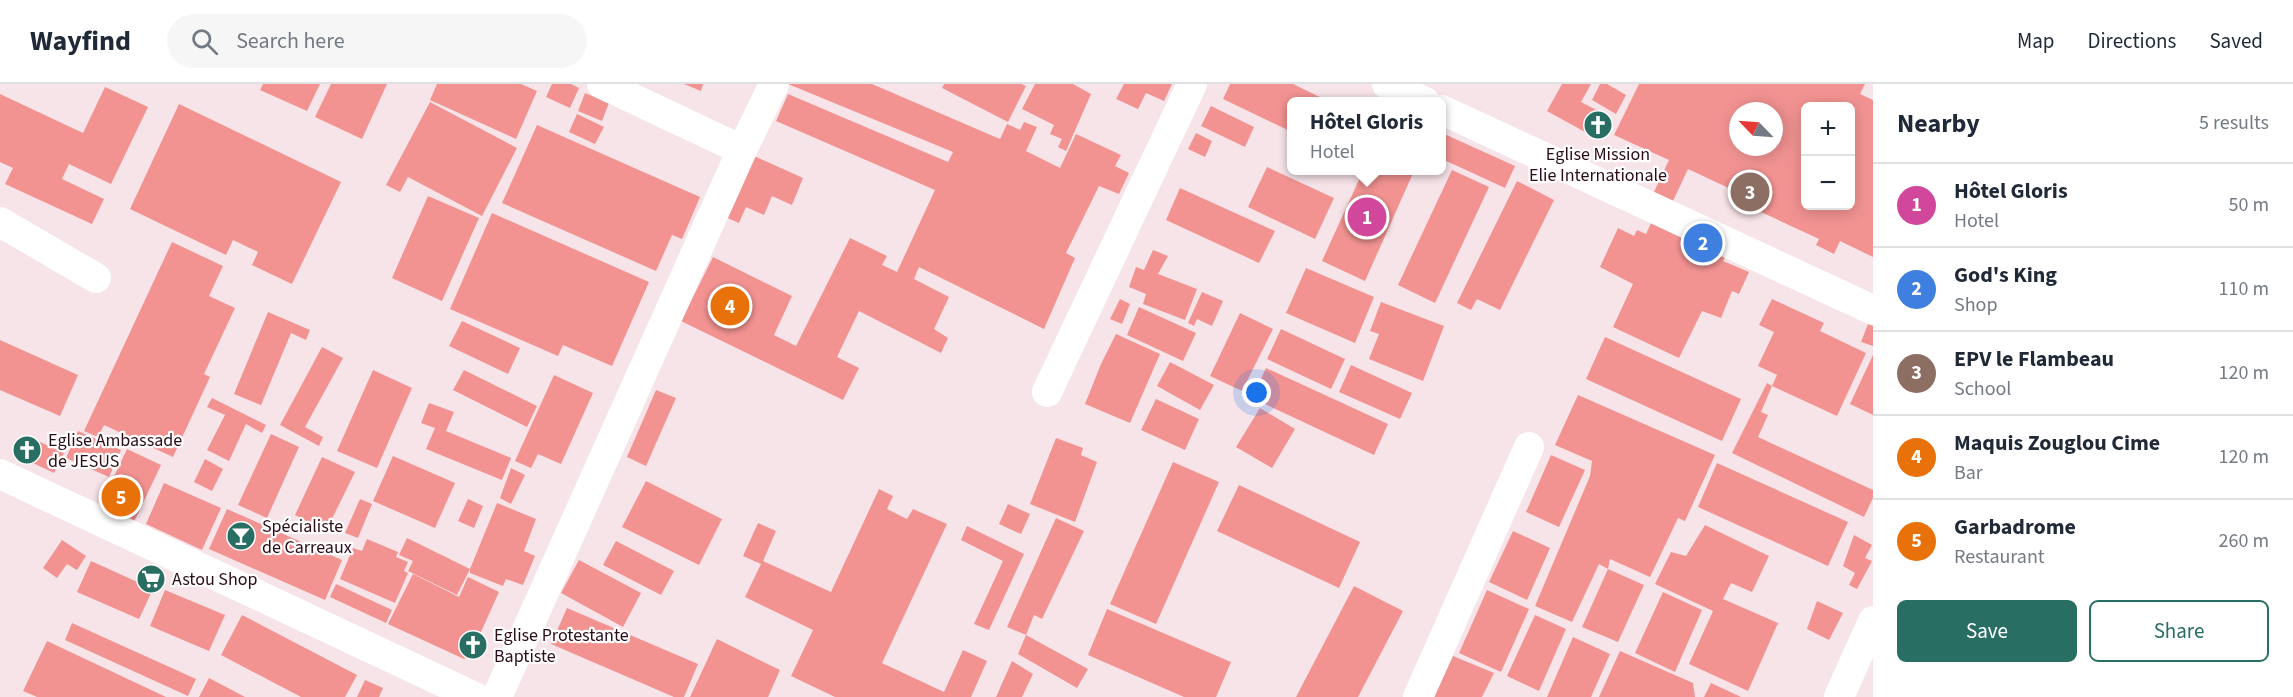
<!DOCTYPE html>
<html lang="en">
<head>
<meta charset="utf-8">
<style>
  body { margin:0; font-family:"Source Sans 3",sans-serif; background:#f6f6f7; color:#1f2937 }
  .controls { position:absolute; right:18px; top:18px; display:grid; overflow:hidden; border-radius:9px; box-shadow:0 3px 15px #0003 }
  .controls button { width:54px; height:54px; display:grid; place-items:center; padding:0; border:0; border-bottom:2px solid #e0e1e3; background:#fff; color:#1f2937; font:30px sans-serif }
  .compass { position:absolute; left:1729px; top:18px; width:54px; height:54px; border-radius:50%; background:#fff; box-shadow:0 3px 15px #0003; rotate:295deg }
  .you { position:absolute; left:1257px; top:309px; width:21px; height:21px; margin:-15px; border:4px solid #fff; border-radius:50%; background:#1a73e8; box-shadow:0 0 0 9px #1a73e833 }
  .badge { display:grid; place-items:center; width:39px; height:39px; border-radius:50%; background:#286e63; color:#fff; font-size:20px; font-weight:700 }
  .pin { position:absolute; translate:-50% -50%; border:3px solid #fff; box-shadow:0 2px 6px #0006 }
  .popup { position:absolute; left:1287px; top:13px; width:159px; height:78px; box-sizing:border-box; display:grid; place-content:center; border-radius:9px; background:#fff; filter:drop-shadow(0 2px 4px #0005); font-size:20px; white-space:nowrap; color:#747a83 }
  .popup b { font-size:22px; color:#1f2937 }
  .popup::after { content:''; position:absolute; left:50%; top:100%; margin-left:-12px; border:12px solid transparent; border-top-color:#fff }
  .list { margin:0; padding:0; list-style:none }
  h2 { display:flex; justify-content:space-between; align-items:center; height:78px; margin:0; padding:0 24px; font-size:26px }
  h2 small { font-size:20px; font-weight:400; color:#747a83 }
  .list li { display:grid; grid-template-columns:39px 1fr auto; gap:18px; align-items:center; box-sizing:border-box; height:84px; padding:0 24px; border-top:2px solid #e0e1e3 }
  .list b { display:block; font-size:22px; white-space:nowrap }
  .list p { margin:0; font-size:20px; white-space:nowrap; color:#747a83 }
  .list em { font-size:20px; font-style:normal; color:#747a83 }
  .actions { display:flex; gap:12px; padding:18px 24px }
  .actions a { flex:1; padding:14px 0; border:2px solid #286e63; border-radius:9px; text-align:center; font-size:21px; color:#286e63 }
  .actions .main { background:#286e63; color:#fff }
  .icon { flex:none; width:33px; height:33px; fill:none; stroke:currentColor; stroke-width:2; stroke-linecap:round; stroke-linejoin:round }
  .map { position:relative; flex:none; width:1873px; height:613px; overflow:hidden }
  header { display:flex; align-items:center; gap:36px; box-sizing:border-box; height:84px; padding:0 30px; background:#fff; border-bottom:2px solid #e0e1e3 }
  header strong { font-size:28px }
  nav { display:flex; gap:33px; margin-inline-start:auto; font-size:21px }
  .search { width:420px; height:54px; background:#f6f6f7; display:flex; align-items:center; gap:15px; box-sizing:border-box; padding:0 21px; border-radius:33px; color:#747a83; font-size:22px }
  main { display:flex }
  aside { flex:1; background:#fff }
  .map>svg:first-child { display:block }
  .building { fill:#f29392; fill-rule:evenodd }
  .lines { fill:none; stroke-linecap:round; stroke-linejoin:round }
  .street { stroke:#fff; stroke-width:30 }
  .labels { text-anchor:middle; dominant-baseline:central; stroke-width:4.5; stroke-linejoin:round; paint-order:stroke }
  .poi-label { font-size:18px; fill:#2c0c18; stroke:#fff; text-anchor:start }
</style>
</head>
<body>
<header>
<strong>Wayfind</strong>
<div class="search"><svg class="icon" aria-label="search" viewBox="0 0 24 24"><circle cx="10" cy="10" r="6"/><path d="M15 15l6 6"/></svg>Search here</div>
<nav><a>Map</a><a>Directions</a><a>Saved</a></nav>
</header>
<main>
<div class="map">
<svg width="1873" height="613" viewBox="0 0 1873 613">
  <rect width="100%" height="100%" fill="#f7e4e9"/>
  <path class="building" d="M263 0H320L307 27 260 6Z
    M331 0H387L362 55 315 33Z
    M437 0H521L537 7 516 55 430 16Z
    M552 0H571L579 4 570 24 546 13Z
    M684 0H703L701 7Z
    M788 0H872L1000 55 1007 40 1020 46 1024 38 1037 43 1026 67 1060 84 1076 50 1121 71 1115 82 1129 89 1119 110 1099 102 1066 169 1075 174 1044 245 919 183 914 195 949 213 934 245 948 254 941 269 859 227 837 273 859 284 843 316 681 237 713 173 792 212 774 251 796 262 850 154 887 172 882 181 897 188 935 106 776 37 788 10 948 78 953 68Z
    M944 0H1021L1026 2 1008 38 942 4Z
    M1035 0H1073L1091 10 1066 67 1058 63 1062 55 1050 50 1054 41 1022 25Z
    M1124 0H1172L1164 17 1146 9 1138 25 1116 15Z
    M1230 0H1293L1330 18H1292V48L1223 15Z
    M1562 0H1591L1581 18 1608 32 1596 54 1547 27Z
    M1600 0H1607L1626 11 1616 30 1592 16Z
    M1639 0H1865L1860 10 1873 16V173L1840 157 1834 170 1816 161 1819 155 1748 122 1750 114 1688 85 1673 117 1654 108 1669 76 1614 51ZM1806 22H1850L1851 122H1806ZM1738 27H1774V63H1738Z
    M105 3 148 23 111 100 69 80 62 95 104 115 92 140 5 100 13 84 0 78V10L83 49Z
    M585 9 609 19 602 37 578 27Z
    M430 18 517 64 482 132 408 93 400 108 386 101Z
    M179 20 341 98 292 200 252 181 258 168 233 156 226 171 130 125Z
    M1211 22 1254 43 1245 63 1201 42Z
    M577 30 604 43 595 60 569 48Z
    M537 41 700 113 682 155 672 151 656 187 502 119Z
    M1196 49 1212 57 1205 73 1188 65Z
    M1442 49 1515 82 1505 104 1442 75Z
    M752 71 803 94 792 121 772 112 764 131 746 123 739 139 725 133Z
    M1267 83 1334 114 1315 155 1248 123Z
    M1452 86 1489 103 1435 219 1398 201Z
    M1363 87H1414L1365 197 1322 177Z
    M1517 97 1554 116 1500 226 1477 215 1471 226 1457 219Z
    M1180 104 1275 147 1259 179 1166 136Z
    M428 112 479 134 442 217 392 194Z
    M492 129 649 198 612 282 563 261 558 272 450 225Z
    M1652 137 1726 172 1723 177 1749 188 1739 210 1732 207 1721 234 1702 227 1679 274 1613 243 1633 200 1600 183 1618 144 1634 152 1637 146 1646 150Z
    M172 158 223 182 209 212 235 224 204 290 210 293 173 373 104 341 98 353 84 347Z
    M1153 166 1168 172 1158 190 1197 205 1185 236 1143 220 1146 210 1129 203 1136 183 1144 186Z
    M1306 184 1374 213 1355 259 1286 229Z
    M1202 208 1223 217 1212 242 1197 235 1194 242 1188 239Z
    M1120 215 1130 220 1122 240 1110 235Z
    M1772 215 1824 239 1820 247 1866 269 1837 332 1772 302 1761 328 1768 331 1758 353 1873 406V414L1864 433 1732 369 1767 299 1772 302 1777 291 1758 282 1774 248 1759 241Z
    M1381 218 1444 242 1423 297 1369 275 1379 250 1370 247Z
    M1139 223 1196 249 1183 277 1127 251Z
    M268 228 310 246 306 256 291 249 261 321 234 310Z
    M1240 229 1273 245 1242 307 1210 292Z
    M462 237 520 264 508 290 449 262Z
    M1868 240 1873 242V262L1861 258Z
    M1281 245 1345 275 1331 305 1267 275Z
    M1116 250 1160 270 1130 339 1085 320 1101 280Z
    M1605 253 1741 315 1722 357 1586 295Z
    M0 256 78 291 60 332 0 306Z
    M322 263 343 274 305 343 323 353 319 362 280 341Z
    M1873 271V331L1850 320Z
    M1170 278 1214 301 1200 326 1157 302Z
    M1351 281 1412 309 1400 335 1339 308Z
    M1266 284 1388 340 1374 371 1252 314Z
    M373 286 412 304 377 384 337 367Z
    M464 286 537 322 527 343 453 306Z
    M554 291 593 309 561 380 538 370 531 384 515 377Z
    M656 306 676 314 646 382 627 373Z
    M1578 311 1715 371 1685 437 1678 434 1650 493 1610 475 1608 485 1599 480 1572 538 1535 522 1590 392 1592 377 1555 361Z
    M212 314 266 341 262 349 246 340 229 377 207 366 225 331 207 323Z
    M1156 315 1199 335 1185 366 1141 346Z
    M429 319 454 328 446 347 511 374 502 396 426 365 435 344 421 339Z
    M1260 324 1295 345 1272 384 1236 363Z
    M78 347 121 366 109 393 66 374Z
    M271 350 299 363 267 434 238 421Z
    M25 351 64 369 54 389 16 371Z
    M1056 354 1083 364 1081 371 1097 378 1075 438 1030 420Z
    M127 365 161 381 133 440 99 424Z
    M1551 371 1585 386 1559 443 1526 428Z
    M393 372 455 399 435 444 373 417Z
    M322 373 355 388 326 447 295 431Z
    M205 375 223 385 212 407 194 398Z
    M1173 378 1219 398 1156 540 1110 520Z
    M1717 379 1848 438 1828 482 1698 423Z
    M511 384 525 391 511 420 500 414Z
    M646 397 722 435 699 481 622 443Z
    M164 399 221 424 202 466 146 440Z
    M1239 401 1360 458 1339 504 1217 447Z
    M879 405 893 412 887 425 907 435 913 425 947 440 882 579 944 608 963 566 987 577 971 613H835L791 592 813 546 745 513 761 480 743 472 758 439 776 447 763 477 831 508Z
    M360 415 372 420 358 454 345 449Z
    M468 415 483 422 474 444 458 437Z
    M497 419 536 435 524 467 535 472 523 501 506 495 503 502 470 489V485L457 511 408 487 413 477 399 471 407 454 470 485Z
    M1008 420 1030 430 1021 450 999 440Z
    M227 425 342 476 325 516 209 465Z
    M1056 434 1084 447 1042 535 1034 531 1026 551 1007 543Z
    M1705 441 1769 472 1752 508 1731 499 1723 515 1778 539 1748 607 1689 580 1713 527 1655 500 1671 468 1686 472Z
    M967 442 1024 470 989 546 974 540 1003 477 961 456Z
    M1513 447 1550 464 1527 516 1489 498Z
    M1854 451 1872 461 1865 474 1872 477 1857 505 1849 501 1855 489 1843 482Z
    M367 455 398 468 396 473 408 478 404 487 408 489 395 519 340 495 353 464 362 467Z
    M62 456 86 472 77 486 67 480 57 494 43 484Z
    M616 457 674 487 661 511 603 481Z
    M579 476 641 509 623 543 561 509Z
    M91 477 153 505 139 535 77 508Z
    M1608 485 1644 501 1618 558 1582 543Z
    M413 490 459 513 468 493 499 508 480 550 486 563 464 575 388 540Z
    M336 500 392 526 386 539 330 513Z
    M1354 502 1403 527 1358 613H1296Z
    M165 506 225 531 209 567 150 542Z
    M1487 506 1529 525 1501 588 1459 569Z
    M1663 508 1702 526 1675 588 1635 569Z
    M1817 517 1843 529 1829 556 1807 545Z
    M567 524 698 580 684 613H674L551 560Z
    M1107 525 1231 578 1216 613H1184L1088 571Z
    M242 531 357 591 345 613H301L221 571Z
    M1535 531 1566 545 1539 607 1507 592Z
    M72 539 196 595 188 612 65 556Z
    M1026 551 1088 585 1077 604 1018 570Z
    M1573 553 1610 570 1591 613H1547Z
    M717 555 780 586 768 613H690Z
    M47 557 166 613H37L23 607Z
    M1620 567 1693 599 1695 613H1599Z
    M1453 572 1494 589 1482 613H1434Z
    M1012 577 1033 590 1022 613H996Z
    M209 594 245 613H199Z
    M365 596 383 604 379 613H357Z
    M1711 599 1741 613H1704Z"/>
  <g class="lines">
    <path class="street" d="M602 0 742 66
      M1387 0 1425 18
      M1442 26 1873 226
      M0 138 96 194
      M1047 308 1192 0
      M0 390 475 613
      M497 613 742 66 774 0
      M1418 613 1529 363
      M1839 613 1873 537"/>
  </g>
  <defs>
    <g id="church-disc" transform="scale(1.5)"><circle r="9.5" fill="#286e63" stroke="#fff"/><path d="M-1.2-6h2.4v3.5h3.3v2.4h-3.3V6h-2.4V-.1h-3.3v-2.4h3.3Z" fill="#fff"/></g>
    <g id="bar-disc" transform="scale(1.5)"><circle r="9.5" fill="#286e63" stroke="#fff"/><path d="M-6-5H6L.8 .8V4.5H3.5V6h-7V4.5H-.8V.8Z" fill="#fff"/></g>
    <g id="supermarket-disc" transform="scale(1.5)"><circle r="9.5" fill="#286e63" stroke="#fff"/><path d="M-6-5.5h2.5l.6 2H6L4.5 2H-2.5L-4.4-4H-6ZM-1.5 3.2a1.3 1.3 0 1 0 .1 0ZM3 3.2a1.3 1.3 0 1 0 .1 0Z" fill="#fff"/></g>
  </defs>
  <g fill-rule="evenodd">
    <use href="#church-disc" x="1598" y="41"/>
    <use href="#church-disc" x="27" y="366"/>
    <use href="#bar-disc" x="241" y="452"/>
    <use href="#supermarket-disc" x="151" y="495"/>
    <use href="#church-disc" x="473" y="561"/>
  </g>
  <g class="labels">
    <g class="poi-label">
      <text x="1598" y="70" text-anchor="middle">Eglise Mission<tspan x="1598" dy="21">Elie Internationale</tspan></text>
      <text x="48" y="356">Eglise Ambassade<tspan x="48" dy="21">de JESUS</tspan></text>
      <text x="262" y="442">Spécialiste<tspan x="262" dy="21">de Carreaux</tspan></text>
      <text x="172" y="495">Astou Shop</text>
      <text x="494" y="551">Eglise Protestante<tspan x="494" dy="21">Baptiste</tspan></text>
    </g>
  </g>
</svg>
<div class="controls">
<button>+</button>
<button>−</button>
</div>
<svg class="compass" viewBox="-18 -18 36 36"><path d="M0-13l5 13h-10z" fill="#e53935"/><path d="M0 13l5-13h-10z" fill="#747a83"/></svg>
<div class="you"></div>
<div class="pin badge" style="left:1367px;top:133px;background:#d1479c">1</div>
<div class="popup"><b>Hôtel Gloris</b>Hotel</div>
<div class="pin badge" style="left:1703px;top:159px;background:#3f7fe0">2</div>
<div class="pin badge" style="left:1750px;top:108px;background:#8d6e63">3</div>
<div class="pin badge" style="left:730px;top:222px;background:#e8710a">4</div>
<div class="pin badge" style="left:121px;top:413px;background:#e8710a">5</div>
</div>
<aside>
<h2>Nearby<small>5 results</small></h2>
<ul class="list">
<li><span class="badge" style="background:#d1479c">1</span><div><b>Hôtel Gloris</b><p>Hotel</p></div><em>50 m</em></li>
<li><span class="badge" style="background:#3f7fe0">2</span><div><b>God's King</b><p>Shop</p></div><em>110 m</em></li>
<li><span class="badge" style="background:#8d6e63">3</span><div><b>EPV le Flambeau</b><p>School</p></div><em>120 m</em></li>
<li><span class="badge" style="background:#e8710a">4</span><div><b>Maquis Zouglou Cime</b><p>Bar</p></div><em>120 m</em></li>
<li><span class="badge" style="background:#e8710a">5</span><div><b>Garbadrome</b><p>Restaurant</p></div><em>260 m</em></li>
</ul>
<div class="actions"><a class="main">Save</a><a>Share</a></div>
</aside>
</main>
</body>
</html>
